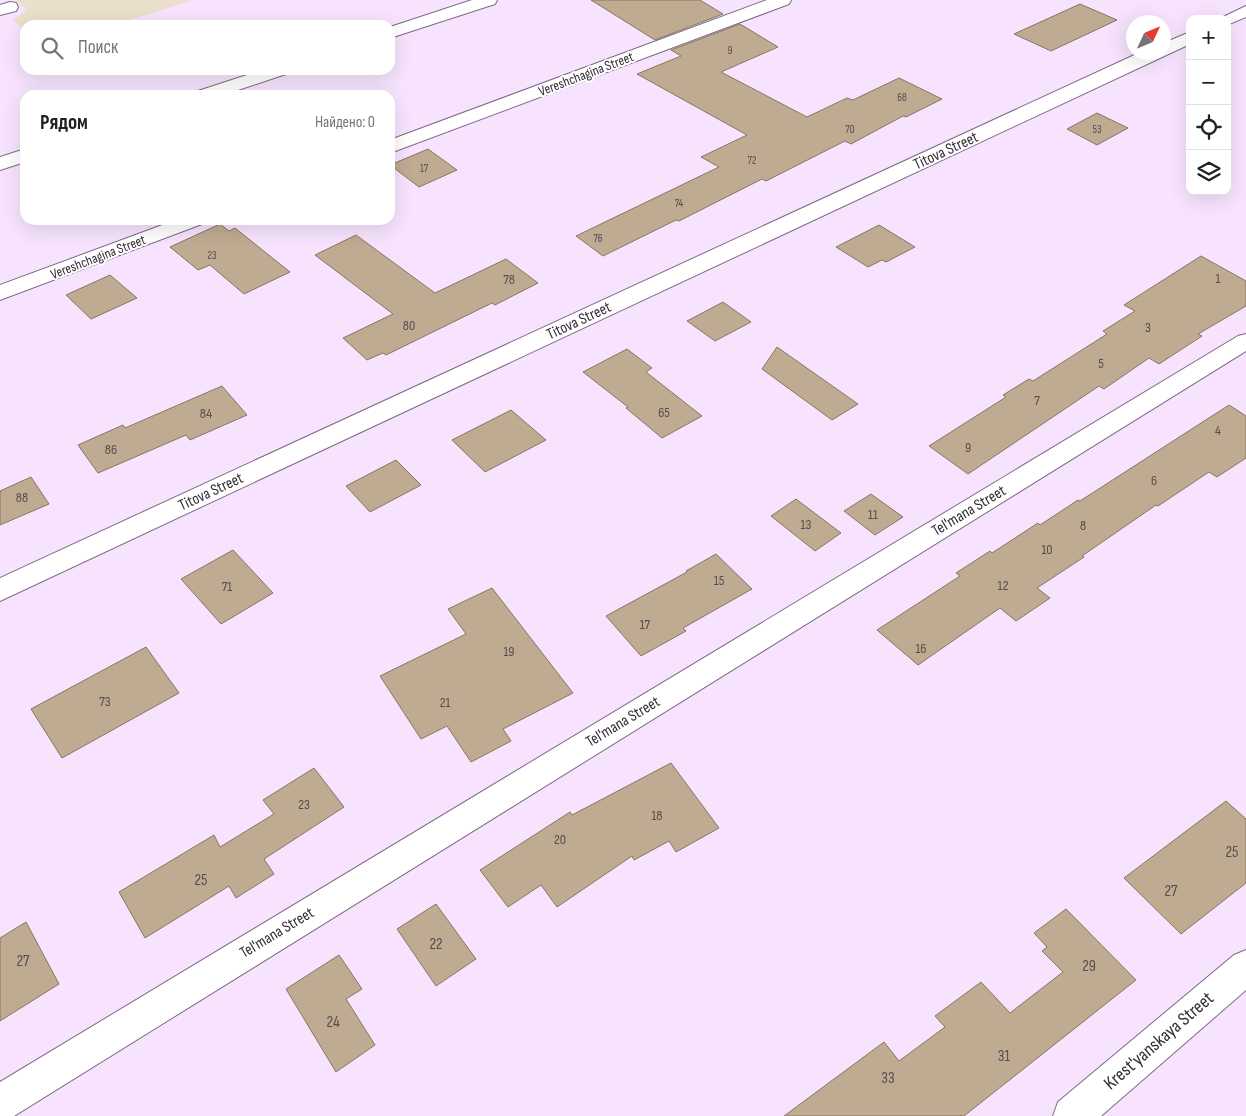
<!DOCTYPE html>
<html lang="ru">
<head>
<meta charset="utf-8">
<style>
  body { margin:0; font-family:"Sofia Sans Condensed",sans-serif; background:#f2f2f2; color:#202124 }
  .controls { position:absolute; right:15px; top:15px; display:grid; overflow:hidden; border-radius:10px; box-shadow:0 5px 20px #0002 }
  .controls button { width:45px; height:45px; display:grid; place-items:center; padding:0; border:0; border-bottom:1px solid #e0e0e0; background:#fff; color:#202124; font:25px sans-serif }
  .compass { position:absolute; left:1126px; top:15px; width:45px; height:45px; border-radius:50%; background:#fff; box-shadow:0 5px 20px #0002; rotate:46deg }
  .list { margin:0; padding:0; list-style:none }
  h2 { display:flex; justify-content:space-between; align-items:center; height:65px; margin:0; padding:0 20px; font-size:21px }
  h2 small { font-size:16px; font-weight:400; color:#757577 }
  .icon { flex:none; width:28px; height:28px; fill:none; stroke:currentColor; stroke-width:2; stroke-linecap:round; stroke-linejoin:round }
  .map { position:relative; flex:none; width:1246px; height:1116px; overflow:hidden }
  .search { position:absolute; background:#fff; box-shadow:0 5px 20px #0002; left:20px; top:20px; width:375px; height:55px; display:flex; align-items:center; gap:12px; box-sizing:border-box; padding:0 18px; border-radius:15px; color:#757577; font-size:19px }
  .panel { position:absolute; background:#fff; box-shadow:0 5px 20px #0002; left:20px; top:90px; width:375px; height:135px; border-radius:15px }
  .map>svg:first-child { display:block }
  .industrial { fill:#ebe0cb }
  .building { fill:#bfaa92; stroke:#89755f }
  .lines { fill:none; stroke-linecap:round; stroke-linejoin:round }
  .minor-casing { stroke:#7e6c82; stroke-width:2 }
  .secondary-casing { stroke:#7e6c82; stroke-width:2 }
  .minor { fill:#fff; fill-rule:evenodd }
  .secondary { fill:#fff; fill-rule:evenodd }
  .labels { text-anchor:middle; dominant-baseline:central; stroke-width:4; stroke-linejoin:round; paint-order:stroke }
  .far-number-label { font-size:11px; fill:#584c4e }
  .far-street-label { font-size:14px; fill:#352d37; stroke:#fff }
  .number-label { font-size:14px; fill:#584c4e }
  .street-label { font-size:16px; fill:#352d37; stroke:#fff }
  .near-number-label { font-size:16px; fill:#584c4e }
  .near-street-label { font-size:19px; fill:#352d37; stroke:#fff }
</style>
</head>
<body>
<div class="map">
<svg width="1246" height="1116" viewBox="0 0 1246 1116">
  <rect width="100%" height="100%" fill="#f7e3fd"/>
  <path class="industrial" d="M15 0H194L113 25H25V31L13 20 27 10Z"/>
  <path class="building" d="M591 0H700L723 14 655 40Z
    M1080 4 1117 20 1051 51 1014 34Z
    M740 24 778 47 721 72 807 117 847 98 853 100 899 78 942 99 906 117 903 116 851 144 845 141 766 181 762 179 679 221 676 220 603 256 576 236 719 167 701 157 747 135 637 74 681 56 671 50Z
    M1097 113 1128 128 1097 145 1067 129Z
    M428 149 457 170 419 187 390 165Z
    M220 224 229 231 235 228 290 272 244 294 210 265 198 270 170 247Z
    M879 225 915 247 886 262 882 260 868 267 836 247Z
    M356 235 435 293 506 259 538 283 495 305 492 303 386 355 383 353 367 360 343 338 393 314 315 255Z
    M1201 256 1246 281V306L1198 334 1202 336 1159 364 1149 358 1104 389 1099 386 968 474 929 446 1006 397 1003 395 1029 379 1033 381 1107 334 1103 331 1135 311 1124 305Z
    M110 275 137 298 91 319 66 295Z
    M723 302 751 322 715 341 687 321Z
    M777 347 858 404 832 420 762 369Z
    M627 349 652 368 646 372 702 416 662 438 626 408 628 407 583 372Z
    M222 386 247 415 190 440 186 435 98 473 78 445 123 425 125 428Z
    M1229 405 1246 416V458L1217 477 1209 472 1158 506 1156 505 1082 556 1084 557 1037 588 1050 598 1016 621 1000 608 918 665 877 630 960 576 956 573 990 551 992 553 1038 523 1040 525 1078 500 1080 501Z
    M511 410 546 440 485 472 452 440Z
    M396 460 421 485 370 512 346 486Z
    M31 477 49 504 0 525V491Z
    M871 494 903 517 875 535 844 511Z
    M796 499 841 533 815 551 771 516Z
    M233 550 273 593 221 624 181 579Z
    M716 554 752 589 683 628 686 631 641 656 606 616 687 572 686 571Z
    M492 588 573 693 503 729 511 741 471 762 447 726 421 739 380 676 466 634 448 609Z
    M146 647 179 693 62 758 31 709Z
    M671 763 719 828 676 852 669 841 634 860 632 856 557 907 541 885 508 907 480 870 570 812 572 815Z
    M314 768 344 807 264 859 274 874 236 898 229 886 145 938 119 892 214 835 220 847 274 814 263 800Z
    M1226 801 1246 819V883L1181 934 1124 878Z
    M436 904 476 959 436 986 397 929Z
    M1066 909 1136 980 964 1116H784L884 1042 899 1061 945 1027 935 1016 981 982 1010 1013 1063 972 1042 951 1047 947 1034 933Z
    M26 922 59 984 0 1021V938Z
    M339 955 362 989 346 999 375 1045 336 1072 286 989Z"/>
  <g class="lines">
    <g class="minor-casing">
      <path id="minor" d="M472 0H497L495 4 390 38V27Z
        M767 0H791L789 4 390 153V140Z
        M10 2 16 3 18 7 16 11 0 15V5Z
        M262 70H289L286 74 223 95H196L198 91Z
        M25 149V162L0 170V157Z
        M176 220H206L202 224 0 300V285Z
        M1246 334V351L14 1116H0V1082L1238 336Z
        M1246 950V990L1101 1116H1053L1058 1102 1234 955Z"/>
    </g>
    <g class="secondary-casing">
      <path id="secondary" d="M1246 6V17L1227 25V19H1219Z
        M1190 32V44L0 601V578L1141 52H1164V43Z"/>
    </g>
    <use href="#minor" class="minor"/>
    <use href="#secondary" class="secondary"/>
  </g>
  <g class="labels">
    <g class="far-number-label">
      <text x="730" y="50">9</text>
      <text x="902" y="97">68</text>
      <text x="850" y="129">70</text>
      <text x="1097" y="129">53</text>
      <text x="752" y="160">72</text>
      <text x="424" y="168">17</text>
      <text x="679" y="203">74</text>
      <text x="598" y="238">76</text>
      <text x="212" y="255">23</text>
    </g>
    <g class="far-street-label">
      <text transform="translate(586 74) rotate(-21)">Vereshchagina Street</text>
      <text transform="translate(98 257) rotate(-21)">Vereshchagina Street</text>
    </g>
    <g class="number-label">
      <text x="1218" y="278">1</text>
      <text x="509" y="279">78</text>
      <text x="409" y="325">80</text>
      <text x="1148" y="327">3</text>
      <text x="1101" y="363">5</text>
      <text x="1037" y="400">7</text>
      <text x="664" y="412">65</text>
      <text x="206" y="413">84</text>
      <text x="1218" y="430">4</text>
      <text x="968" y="447">9</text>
      <text x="111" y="449">86</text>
      <text x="1154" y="480">6</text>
      <text x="22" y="497">88</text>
      <text x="873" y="514">11</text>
      <text x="806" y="524">13</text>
      <text x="1083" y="525">8</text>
      <text x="1047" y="549">10</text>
      <text x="719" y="580">15</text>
      <text x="1003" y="585">12</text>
      <text x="227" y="586">71</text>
      <text x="645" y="624">17</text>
      <text x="921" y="648">16</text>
      <text x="509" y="651">19</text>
      <text x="105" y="701">73</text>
      <text x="445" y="702">21</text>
      <text x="304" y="804">23</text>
      <text x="657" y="815">18</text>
      <text x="560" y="839">20</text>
    </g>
    <g class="street-label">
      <text transform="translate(946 151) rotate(-25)">Titova Street</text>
      <text transform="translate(579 321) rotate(-25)">Titova Street</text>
      <text transform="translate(211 492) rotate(-25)">Titova Street</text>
      <text transform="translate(969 511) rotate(-31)">Tel'mana Street</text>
      <text transform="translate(623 722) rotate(-31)">Tel'mana Street</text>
      <text transform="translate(277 933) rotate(-31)">Tel'mana Street</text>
    </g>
    <g class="near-number-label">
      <text x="1232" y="852">25</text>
      <text x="201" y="880">25</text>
      <text x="1171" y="891">27</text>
      <text x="436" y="944">22</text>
      <text x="23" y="961">27</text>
      <text x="1089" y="966">29</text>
      <text x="333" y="1022">24</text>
      <text x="1004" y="1056">31</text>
      <text x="888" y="1078">33</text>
    </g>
    <g class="near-street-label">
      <text transform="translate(1159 1041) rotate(-41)">Krest'yanskaya Street</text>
    </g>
  </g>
</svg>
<div class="controls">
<button>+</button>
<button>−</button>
<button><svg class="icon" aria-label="locate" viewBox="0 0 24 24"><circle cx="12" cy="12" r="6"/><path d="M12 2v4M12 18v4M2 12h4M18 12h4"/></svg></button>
<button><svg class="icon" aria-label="layers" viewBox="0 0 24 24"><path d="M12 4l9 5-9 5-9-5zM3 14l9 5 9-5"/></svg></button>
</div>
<svg class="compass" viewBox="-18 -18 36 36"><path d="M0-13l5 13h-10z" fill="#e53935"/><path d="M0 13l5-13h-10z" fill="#757577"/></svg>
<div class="search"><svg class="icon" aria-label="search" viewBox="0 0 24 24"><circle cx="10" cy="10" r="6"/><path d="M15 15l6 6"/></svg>Поиск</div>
<section class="panel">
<h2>Рядом<small>Найдено: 0</small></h2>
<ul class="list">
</ul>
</section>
</div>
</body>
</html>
